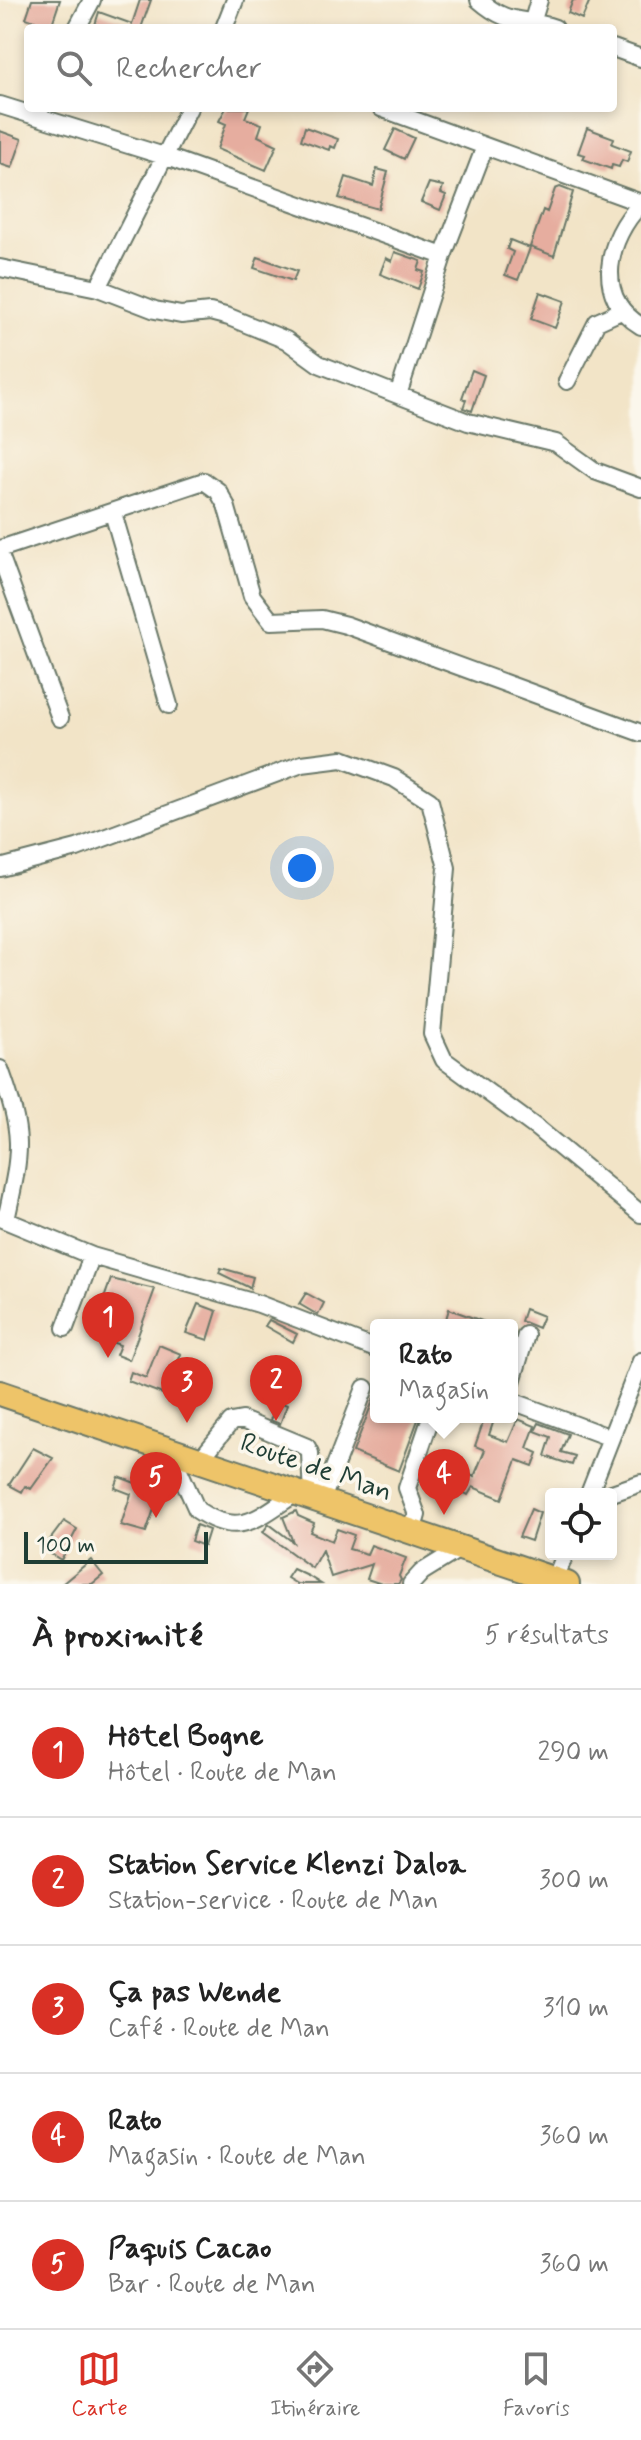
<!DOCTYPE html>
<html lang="fr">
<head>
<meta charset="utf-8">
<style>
  body { margin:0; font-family:Mynerve,sans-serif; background:#f2f2f2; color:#222 }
  .controls { position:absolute; right:24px; bottom:24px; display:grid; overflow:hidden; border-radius:8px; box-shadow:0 4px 12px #0003 }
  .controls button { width:72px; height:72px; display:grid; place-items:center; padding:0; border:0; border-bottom:2px solid #e0e0e0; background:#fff; color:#222; font:40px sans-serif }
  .scale { position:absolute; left:24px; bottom:20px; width:184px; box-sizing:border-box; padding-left:8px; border:4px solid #1f3d34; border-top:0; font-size:22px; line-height:28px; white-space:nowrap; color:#1f3d34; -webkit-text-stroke:6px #fbf7ec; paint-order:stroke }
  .you { position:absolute; left:302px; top:868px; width:28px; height:28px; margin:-20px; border:6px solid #fff; border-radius:50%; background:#1a73e8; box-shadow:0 0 0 12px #1a73e833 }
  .badge { display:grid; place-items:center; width:52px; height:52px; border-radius:50%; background:#d93025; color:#fff; font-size:26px; font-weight:700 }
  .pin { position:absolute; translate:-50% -66px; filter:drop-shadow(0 2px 4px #0008) }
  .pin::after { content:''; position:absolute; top:42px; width:28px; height:24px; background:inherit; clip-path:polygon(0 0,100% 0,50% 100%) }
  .popup { position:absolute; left:370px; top:1319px; width:148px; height:104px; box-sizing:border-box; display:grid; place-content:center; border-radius:8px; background:#fff; filter:drop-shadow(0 2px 6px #0005); font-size:26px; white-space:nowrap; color:#767676 }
  .popup b { font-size:30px; color:#222 }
  .popup::after { content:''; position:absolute; left:50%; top:100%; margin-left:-16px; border:16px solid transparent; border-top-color:#fff }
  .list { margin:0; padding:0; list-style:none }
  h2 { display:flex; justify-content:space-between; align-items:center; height:104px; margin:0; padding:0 32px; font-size:34px }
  h2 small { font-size:26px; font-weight:400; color:#767676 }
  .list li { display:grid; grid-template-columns:52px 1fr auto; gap:24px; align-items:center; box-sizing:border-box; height:128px; padding:0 32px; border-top:2px solid #e0e0e0 }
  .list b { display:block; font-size:30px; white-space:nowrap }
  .list p { margin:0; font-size:26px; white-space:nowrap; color:#767676 }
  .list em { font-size:26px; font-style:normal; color:#767676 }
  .icon { flex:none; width:44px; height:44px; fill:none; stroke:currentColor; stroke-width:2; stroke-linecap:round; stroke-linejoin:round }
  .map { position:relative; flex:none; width:641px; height:1584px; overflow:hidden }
  .search { position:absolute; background:#fff; box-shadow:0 4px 12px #0003; left:24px; right:24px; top:24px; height:88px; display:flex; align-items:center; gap:20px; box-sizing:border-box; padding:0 28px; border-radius:8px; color:#767676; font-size:30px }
  .sheet { height:744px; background:#fff }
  nav { display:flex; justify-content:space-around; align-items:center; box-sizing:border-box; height:112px; border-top:2px solid #e0e0e0; background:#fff; font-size:22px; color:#767676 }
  nav a { display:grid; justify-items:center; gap:4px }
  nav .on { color:#d93025 }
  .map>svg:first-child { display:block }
  .building { fill:#e6ad9f }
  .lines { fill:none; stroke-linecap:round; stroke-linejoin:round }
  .minor-casing { stroke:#697767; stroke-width:20 }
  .highway-casing { stroke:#697767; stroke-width:28 }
  .minor { stroke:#fff; stroke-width:16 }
  .highway { stroke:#eec469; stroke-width:24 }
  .labels { text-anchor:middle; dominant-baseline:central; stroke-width:7; stroke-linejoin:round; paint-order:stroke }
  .street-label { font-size:28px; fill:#1f3d34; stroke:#fbf7ec }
</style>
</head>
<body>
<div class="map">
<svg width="641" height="1584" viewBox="0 0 641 1584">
  <rect width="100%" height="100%" fill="#fbf7ec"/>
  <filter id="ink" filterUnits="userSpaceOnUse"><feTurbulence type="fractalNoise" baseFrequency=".0125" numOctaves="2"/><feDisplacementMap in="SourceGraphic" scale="16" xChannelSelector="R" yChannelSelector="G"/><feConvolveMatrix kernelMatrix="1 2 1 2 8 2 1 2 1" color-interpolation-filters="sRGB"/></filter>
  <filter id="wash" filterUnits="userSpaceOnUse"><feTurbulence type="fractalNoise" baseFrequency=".006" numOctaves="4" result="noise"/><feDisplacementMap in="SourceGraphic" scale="32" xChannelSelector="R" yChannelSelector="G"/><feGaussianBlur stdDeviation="1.8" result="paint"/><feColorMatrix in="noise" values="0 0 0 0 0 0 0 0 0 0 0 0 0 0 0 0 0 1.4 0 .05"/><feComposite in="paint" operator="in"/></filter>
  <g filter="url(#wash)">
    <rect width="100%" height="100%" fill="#f2e4c7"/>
    <g id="blocks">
      <path class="building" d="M32 0H60L51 27 26 18Z
        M140 0H151L141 28H94L99 12 132 24Z
        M573 0H590L582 19 568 13Z
        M226 108H249L245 118 262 124 258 136 277 145 266 170 217 149 226 124 219 121Z
        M305 127 338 139 335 148 330 146 329 150 301 140Z
        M587 128 614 138 612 144 631 151 627 162 622 160 619 167 612 165 611 169 583 159 585 155 578 153Z
        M395 129 414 138 404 159 385 150Z
        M0 131 22 139 12 168 0 164Z
        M377 169 388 172 378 209 339 198 346 177 373 186Z
        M429 183 443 186 441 193 446 195 440 210 421 202Z
        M560 187 573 192 554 256 530 247 543 210 547 212 555 189Z
        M510 240 530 248 518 280 505 275 513 252 507 249Z
        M395 252 421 261 418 270 424 272 418 289 380 274 386 258 392 261Z
        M258 257 297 271 293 281 254 268Z
        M540 292 565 301 555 328 531 319Z
        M472 370 484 375 472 411 463 408 466 400 462 398Z
        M221 1268 253 1277 250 1288 219 1273Z
        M111 1279 155 1289 129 1360 116 1355 120 1345 91 1335Z
        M306 1293 324 1303 318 1315 299 1304Z
        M198 1304 217 1311 208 1340 186 1333Z
        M449 1309 490 1324V1325H462L446 1319Z
        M525 1309 543 1316 538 1328 521 1321Z
        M269 1320 297 1334 293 1342 265 1326Z
        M159 1345 181 1354 165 1395 128 1381 131 1372 146 1378Z
        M276 1386 287 1390 282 1403 287 1405 280 1424 270 1420 274 1411 268 1409Z
        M376 1393V1417H419L399 1471 353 1452Z
        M485 1417H495L489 1435 508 1442 518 1419 535 1426 527 1448 538 1453 533 1466 517 1460 502 1499 473 1487 468 1495 451 1485 459 1468 474 1477 485 1450 475 1446Z
        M539 1423 568 1434 561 1452 575 1456 572 1465 545 1456 551 1437 535 1431Z
        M33 1448 53 1458 31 1489 25 1486 22 1492 9 1485Z
        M119 1477 160 1492 146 1532 121 1525 131 1494 115 1488Z
        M531 1509 540 1513 531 1541 519 1537Z
        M296 1511 298 1516 314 1523 310 1532 332 1541 337 1529 354 1535 349 1549 367 1554 371 1545 406 1558 399 1576 401 1580 398 1584H382L367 1579 372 1564 331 1577 322 1550 312 1568 263 1532 269 1524 293 1542 283 1517Z
        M64 1521 77 1529 61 1560 43 1549Z
        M196 1525 209 1530 204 1546 191 1541Z
        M91 1560 103 1575 92 1584H62Z
        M293 1569 308 1576 321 1584H297L287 1578Z"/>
    </g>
  </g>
  <g filter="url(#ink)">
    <use href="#blocks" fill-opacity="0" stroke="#697767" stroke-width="2"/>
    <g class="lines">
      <g class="minor-casing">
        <path id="minor" d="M479 0C510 27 521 16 555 28
          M533 20 539 0
          M77 28 92 0
          M224 28 235 0
          M613 48 641 58
          M0 105 164 156 443 256
          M381 108 641 203
          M641 204C607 238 593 297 641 326
          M0 268 98 288 189 108
          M98 288 155 310 181 315 210 312 229 317 286 340 319 364 398 395 468 422 556 443 595 471 641 488
          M567 381 597 322 621 311
          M398 395 443 256 484 149
          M113 513 169 705
          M0 549 204 481 218 491 226 505 252 596 271 621 322 619 346 625 641 733
          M0 555 60 718
          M0 868 77 848 302 764 342 759 394 778 430 801 447 868 432 1034 444 1060 538 1129 641 1214
          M0 1069C25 1138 21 1150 6 1220
          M0 1218 92 1256 259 1304 376 1349
          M65 1328 92 1256
          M512 1382 526 1335
          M512 1401 611 1438
          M170 1450 197 1510C240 1539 259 1517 296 1493
          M200 1460 231 1422 242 1420 307 1447 310 1453 312 1498
          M589 1494 641 1361
          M609 1494 641 1483
          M321 1502 365 1388
          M412 1532 417 1515 407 1488 431 1417
          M555 1580 565 1554
          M411 1584 422 1572 461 1548"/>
      </g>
      <g class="highway-casing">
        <path id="highway" d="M0 1393 567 1584"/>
      </g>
      <use href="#minor" class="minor"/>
      <use href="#highway" class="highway"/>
    </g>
  </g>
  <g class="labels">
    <g class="street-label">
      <text transform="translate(316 1468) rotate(19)">Route de Man</text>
    </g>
  </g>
</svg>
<div class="controls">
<button><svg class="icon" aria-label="locate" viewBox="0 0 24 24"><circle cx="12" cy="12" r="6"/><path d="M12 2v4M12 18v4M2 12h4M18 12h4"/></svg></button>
</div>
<div class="scale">100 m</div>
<div class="you"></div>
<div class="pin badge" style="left:108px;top:1358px">1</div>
<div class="pin badge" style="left:276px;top:1421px">2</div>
<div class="pin badge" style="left:187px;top:1423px">3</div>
<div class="pin badge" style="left:444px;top:1515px">4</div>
<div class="popup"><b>Rato</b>Magasin</div>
<div class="pin badge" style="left:156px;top:1518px">5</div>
<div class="search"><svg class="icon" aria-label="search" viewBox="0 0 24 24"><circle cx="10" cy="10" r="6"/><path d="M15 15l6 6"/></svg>Rechercher</div>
</div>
<section class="sheet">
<h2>À proximité<small>5 résultats</small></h2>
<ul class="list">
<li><span class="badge">1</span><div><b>Hôtel Bogne</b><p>Hôtel · Route de Man</p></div><em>290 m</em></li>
<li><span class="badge">2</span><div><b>Station Service Klenzi Daloa</b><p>Station-service · Route de Man</p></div><em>300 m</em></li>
<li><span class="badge">3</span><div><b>Ça pas Wende</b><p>Café · Route de Man</p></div><em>310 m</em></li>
<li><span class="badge">4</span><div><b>Rato</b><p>Magasin · Route de Man</p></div><em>360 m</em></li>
<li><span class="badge">5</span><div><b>Paquis Cacao</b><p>Bar · Route de Man</p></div><em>360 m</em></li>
</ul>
</section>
<nav>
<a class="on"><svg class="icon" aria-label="map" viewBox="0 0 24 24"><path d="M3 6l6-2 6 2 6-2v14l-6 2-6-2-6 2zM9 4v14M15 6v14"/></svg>Carte</a>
<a><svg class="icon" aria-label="directions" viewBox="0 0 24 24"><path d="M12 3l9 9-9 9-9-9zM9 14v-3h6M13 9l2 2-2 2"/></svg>Itinéraire</a>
<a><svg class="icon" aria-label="saved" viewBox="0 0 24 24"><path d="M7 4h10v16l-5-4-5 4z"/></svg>Favoris</a>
</nav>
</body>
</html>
